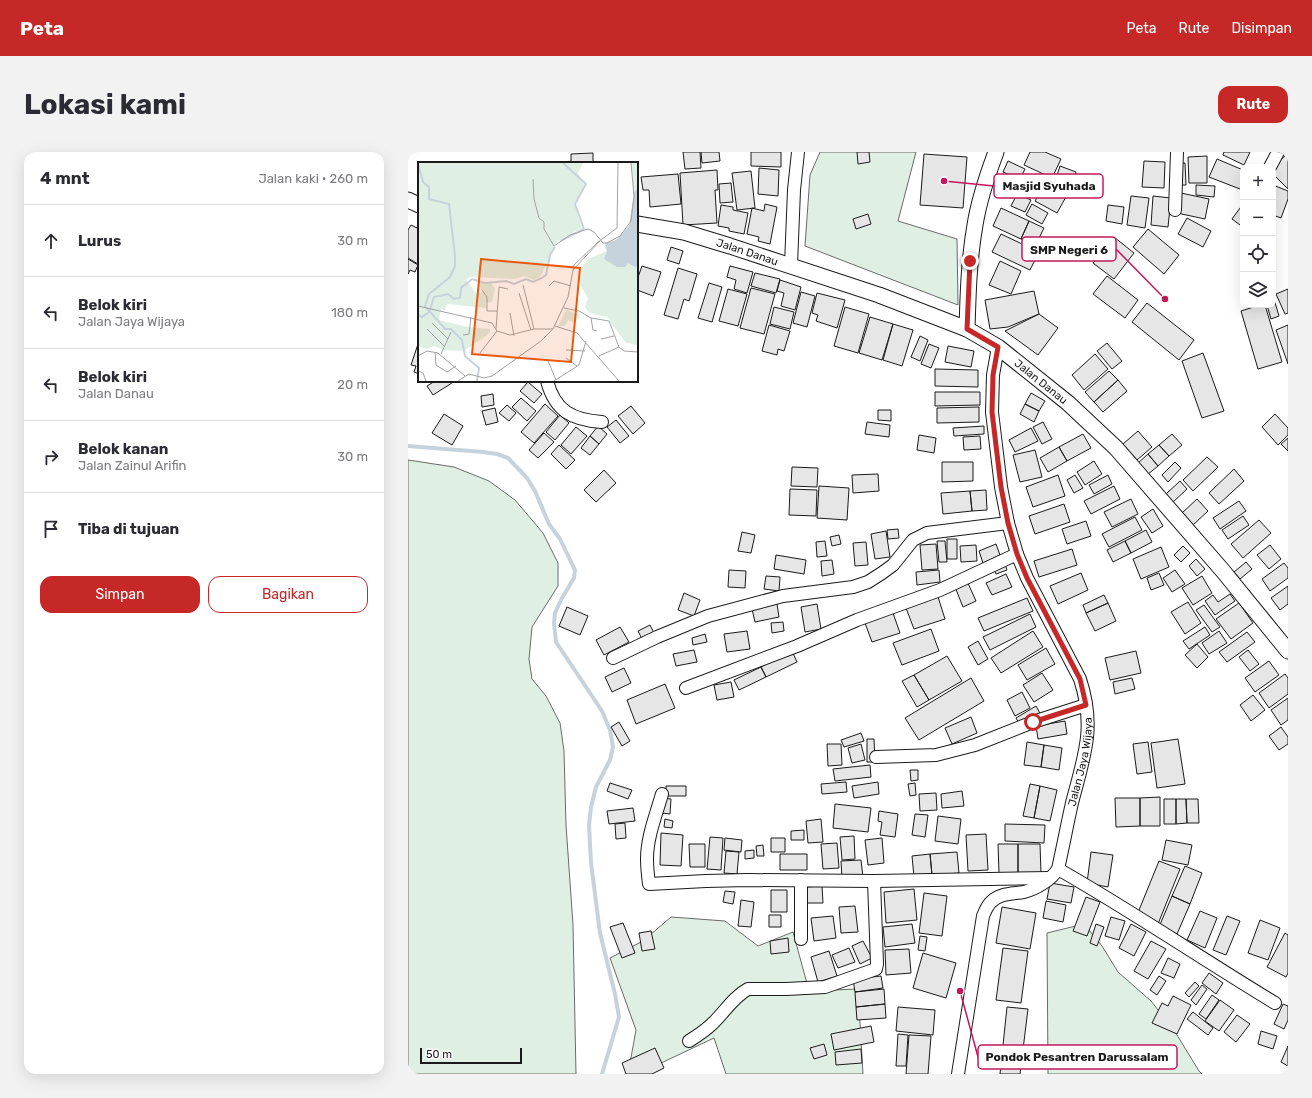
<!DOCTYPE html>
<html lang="id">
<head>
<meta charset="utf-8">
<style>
  body { margin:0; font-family:Rubik,sans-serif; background:#f2f2f3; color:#2b2b33 }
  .controls { position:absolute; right:12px; top:12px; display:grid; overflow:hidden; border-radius:8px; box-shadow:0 4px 16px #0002 }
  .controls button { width:36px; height:36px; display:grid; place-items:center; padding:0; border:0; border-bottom:1px solid #e1e1e2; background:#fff; color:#2b2b33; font:20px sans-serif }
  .scale { position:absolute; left:12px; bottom:10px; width:102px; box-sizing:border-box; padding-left:4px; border:2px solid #1a1a1a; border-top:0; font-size:11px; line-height:14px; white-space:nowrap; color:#1a1a1a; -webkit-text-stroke:3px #fff; paint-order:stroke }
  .stop { position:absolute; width:12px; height:12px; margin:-9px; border:3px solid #c62828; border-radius:50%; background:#fff }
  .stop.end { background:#c62828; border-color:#fff; box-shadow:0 1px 4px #0008 }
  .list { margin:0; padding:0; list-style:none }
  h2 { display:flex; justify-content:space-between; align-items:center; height:52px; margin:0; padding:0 16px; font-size:17px }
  h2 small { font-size:13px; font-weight:400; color:#7c7c81 }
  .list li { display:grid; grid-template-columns:26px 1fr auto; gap:12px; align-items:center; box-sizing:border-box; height:72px; padding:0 16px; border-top:1px solid #e1e1e2 }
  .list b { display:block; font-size:15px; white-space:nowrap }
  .list p { margin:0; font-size:13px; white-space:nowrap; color:#7c7c81 }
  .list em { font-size:13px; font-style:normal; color:#7c7c81 }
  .actions { display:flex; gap:8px; padding:12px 16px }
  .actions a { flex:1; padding:9px 0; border:1px solid #c62828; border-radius:12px; text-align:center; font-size:14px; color:#c62828 }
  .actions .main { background:#c62828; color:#fff }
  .icon { flex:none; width:22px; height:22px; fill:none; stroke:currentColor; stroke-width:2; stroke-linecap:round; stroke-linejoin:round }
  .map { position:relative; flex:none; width:880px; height:922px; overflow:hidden; border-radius:12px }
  header { display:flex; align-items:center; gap:24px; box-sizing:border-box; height:56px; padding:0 20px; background:#c62828; color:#fff }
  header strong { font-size:19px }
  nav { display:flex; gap:22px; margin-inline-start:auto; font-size:14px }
  .intro { display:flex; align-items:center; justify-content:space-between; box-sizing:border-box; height:96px; padding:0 24px }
  h1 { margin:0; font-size:28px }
  .button { padding:10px 18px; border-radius:12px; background:#c62828; color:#fff; font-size:14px; font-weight:700 }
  main { display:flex; gap:24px; padding:0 24px }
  aside { flex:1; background:#fff; border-radius:12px; box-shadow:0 4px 16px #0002 }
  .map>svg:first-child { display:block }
  .green { fill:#e0efe3; stroke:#6a6a6a }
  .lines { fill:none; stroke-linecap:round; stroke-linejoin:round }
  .stream { stroke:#c6d2dc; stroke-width:4 }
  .building { fill:#e6e6e6; stroke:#1a1a1a }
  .minor-casing { stroke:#1a1a1a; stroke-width:14 }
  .tertiary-casing { stroke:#1a1a1a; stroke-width:17 }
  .minor { stroke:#fff; stroke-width:12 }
  .tertiary { stroke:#fff; stroke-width:15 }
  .route { stroke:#c62828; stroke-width:5 }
  .labels { text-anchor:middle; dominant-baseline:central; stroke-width:3; stroke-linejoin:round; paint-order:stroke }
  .street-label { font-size:11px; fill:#1a1a1a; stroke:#fff }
  .inset-river { fill:none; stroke:#c6d2dc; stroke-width:2 }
  .inset-road { fill:none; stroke:#a3a3a3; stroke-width:1 }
  .view { fill:#e8590c; fill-opacity:0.15; stroke:#e8590c; stroke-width:2 }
  .inset-edge { fill:none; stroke:#1a1a1a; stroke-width:2 }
  .leader { fill:none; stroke:#c2185b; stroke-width:1.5 }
  .callout-dot { fill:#c2185b; stroke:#fff; stroke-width:1.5 }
  .callout { fill:#fff; stroke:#c2185b; stroke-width:1.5 }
  .callout-label { font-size:12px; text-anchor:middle; font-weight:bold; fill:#1a1a1a }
</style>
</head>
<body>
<header>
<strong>Peta</strong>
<nav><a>Peta</a><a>Rute</a><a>Disimpan</a></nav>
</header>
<div class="intro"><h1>Lokasi kami</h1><a class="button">Rute</a></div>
<main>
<aside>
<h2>4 mnt<small>Jalan kaki · 260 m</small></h2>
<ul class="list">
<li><svg class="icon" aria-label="ahead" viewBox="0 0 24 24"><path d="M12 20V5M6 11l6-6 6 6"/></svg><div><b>Lurus</b></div><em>30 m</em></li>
<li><svg class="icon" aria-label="left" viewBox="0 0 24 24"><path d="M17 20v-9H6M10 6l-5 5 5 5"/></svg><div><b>Belok kiri</b><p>Jalan Jaya Wijaya</p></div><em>180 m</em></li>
<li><svg class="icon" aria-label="left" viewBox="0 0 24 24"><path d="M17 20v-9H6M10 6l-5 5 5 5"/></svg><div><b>Belok kiri</b><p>Jalan Danau</p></div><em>20 m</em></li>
<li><svg class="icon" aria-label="right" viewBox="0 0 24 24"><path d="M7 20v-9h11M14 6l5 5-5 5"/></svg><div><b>Belok kanan</b><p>Jalan Zainul Arifin</p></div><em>30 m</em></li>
<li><svg class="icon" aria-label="arrive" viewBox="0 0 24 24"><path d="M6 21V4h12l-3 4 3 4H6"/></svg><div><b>Tiba di tujuan</b></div></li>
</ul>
<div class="actions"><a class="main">Simpan</a><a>Bagikan</a></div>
</aside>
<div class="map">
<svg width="880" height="922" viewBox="0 0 880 922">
  <rect width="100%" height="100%" fill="#fff"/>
  <path class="green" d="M412 0H508L490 69 549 87 550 153 397 94 402 23Z
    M0 308 46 315 81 329 107 348 135 381 150 411V434L124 475 121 507 124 527 138 544 152 571 156 599 158 673 165 773 168 922H0Z
    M263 765 317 769 350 794 385 780 401 839 450 837 455 922H318L306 886 230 922H220L228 878 202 806 235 789Z
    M676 772 694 794 710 820 743 849 766 878 791 919 794 922H640L639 781Z"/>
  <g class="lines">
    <path class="stream" d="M0 294 75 300 89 302 100 306 119 326 127 339 141 372 152 387 167 418 166 426 154 446 147 461 146 471 148 490 194 559 202 578 205 595 202 608 188 635 183 655 181 673 183 711 192 781 207 842 211 865 194 922"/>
  </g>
  <path class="building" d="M275 0H292L293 16 277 17Z
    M293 0H311L312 9 294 11Z
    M343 0H373V15L343 14Z
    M449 0H461L462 10 450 12Z
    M622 0H637L653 7 644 26 616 13Z
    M816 0H842L836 13 815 3Z
    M185 1V11H163V2Z
    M880 1V37L865 22V15Z
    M516 2 559 5 555 56 512 53Z
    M799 4V31H781L780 5Z
    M809 7 835 18V31L832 37 801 25Z
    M600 9 617 17 612 27 595 20Z
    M736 9 757 10 756 36 734 35Z
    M771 11H777L778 33H772Z
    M652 14 668 20 663 35 647 30Z
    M351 16 371 18 370 44 350 42Z
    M309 18 310 38H307L309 71 275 73 272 21Z
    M343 19 347 56 329 58 324 21Z
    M270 22 273 52 242 55 241 38H235L233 25Z
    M323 31 325 50 312 51 311 32Z
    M638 31 659 43 649 61 627 49Z
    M788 33 807 34 806 45 788 43Z
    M865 33 880 39V47L873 66 865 63Z
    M773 41 801 47 797 67 769 61Z
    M609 42 623 48 617 60 603 54Z
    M723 44 741 46 737 76 719 73Z
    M745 44 763 46 760 75 743 73Z
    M357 52 369 55 362 92 350 89 351 85 339 82 344 56 356 59Z
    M624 52 640 61 634 72 618 63Z
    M835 52V68L832 73 824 67Z
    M313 53 325 55V58L340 61 336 82 321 79V76L310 74Z
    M700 53 716 55 714 72 698 69Z
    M593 56 621 69 613 87 585 74Z
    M460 62 463 72 448 77 445 67Z
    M779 66 803 79 795 95 770 82Z
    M621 69 636 76 627 94 613 87Z
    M3 73 11 77 10 112 0 106V78Z
    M740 77 771 103 756 122 725 95Z
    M593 82 631 100 622 118 584 100Z
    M706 85 726 101 706 127 685 111Z
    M263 95 275 99 271 112 259 108Z
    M0 107 10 113 7 120 2 118 0 122Z
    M592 109 613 119 603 142 581 133Z
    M234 114 253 120 245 144 229 138V128Z
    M322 114 345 120 339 141 326 137 328 128 319 125Z
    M270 116 289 122 281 149 276 147 270 167 256 163Z
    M347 121 372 127 368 141 343 134Z
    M699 124 730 148 717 166 685 142Z
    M372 128 393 135 387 158 373 154 376 141 369 139Z
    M301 131 314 135 304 170 290 166Z
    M343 136 367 142 356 182 332 176Z
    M320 137 339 142 330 174 311 169Z
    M880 137V161L877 162 868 142Z
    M626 139 631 162 600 175 582 177 577 148Z
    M393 140 407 144 399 175 385 171Z
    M409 141 437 148 429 176 408 169 410 163 404 161Z
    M865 144 871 164 863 167 859 153H865Z
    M739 151 786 188 771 208 724 170Z
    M852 153H857L874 210 850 217 833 159Z
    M366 155 386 160 382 177 362 172Z
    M437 155 461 162 450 201 426 194Z
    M631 162 650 176 630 203 597 179Z
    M462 165 485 172 474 208 451 201Z
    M485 172 505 178 494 214 475 208Z
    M361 173 382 179 376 199 370 197 369 203 354 199Z
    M880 173V212L868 178Z
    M512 184 520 188 512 209 503 205Z
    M11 189V222L6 220 8 214 3 213Z
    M699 191 714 209 704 217 689 199Z
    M521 192 531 196 523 216 513 212Z
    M540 194 566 199 563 215 537 210Z
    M795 201 816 259 794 266 774 209Z
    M687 202 700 217 676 238 664 223Z
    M527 217 570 218V235L527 234Z
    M701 219 710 228 686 250 677 240Z
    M710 228 719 239 695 260 686 250Z
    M27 229H47L25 243 19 234Z
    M120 230 134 242 126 251 112 239Z
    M527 240H572V253L527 254Z
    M623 241 637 249 631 259 617 252Z
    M85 242 86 253 74 255 73 244Z
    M113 246 128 259 119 269 104 255Z
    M137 252 150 264 126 291 113 280Z
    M617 252 631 259 626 270 612 262Z
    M99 253 108 261 101 269 91 261Z
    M223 254 237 271 225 282 210 264Z
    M571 255V270L529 271V256Z
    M87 256 90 270 78 273 74 259Z
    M470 258H483V269L470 268Z
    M36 262 55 274 44 293 24 281Z
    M867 262 880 276V283L870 293 854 275Z
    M152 263 161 271 147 288 138 280Z
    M208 268 221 284 212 291 199 275Z
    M459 270 482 273 481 285 457 282Z
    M635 270 644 287 634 292 625 275Z
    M190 274 199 282 191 292 182 284Z
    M576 274V282L546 284 545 276Z
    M168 275 179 284 163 302 153 293Z
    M623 276 630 289 607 300 601 288Z
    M730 279 744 295 729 308 715 292Z
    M136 281 146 290 130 306 121 298Z
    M675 282 683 296 659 309 651 295Z
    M764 282 774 293 761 304 751 293Z
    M511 283 528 286 526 301 509 298Z
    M182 284 191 292 182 303 173 296Z
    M572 284 573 297 556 298 555 285Z
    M880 286V299L873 292Z
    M151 293 167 308 158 317 143 302Z
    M751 293 761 304 750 314 740 302Z
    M651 295 659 309 640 320 632 306Z
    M627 298 634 325 612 330 605 303Z
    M740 302 750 314 739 323 729 312Z
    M799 305 810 315 785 339 775 328Z
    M686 309 694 322 677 333 669 320Z
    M534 310H565V329L534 330Z
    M767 310 773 316 760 330 754 323Z
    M384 315 410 316 409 335 383 334Z
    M826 317 836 329 811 352 801 341Z
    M196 318 208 331 188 350 176 338Z
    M470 322 471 339 445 341 444 323Z
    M650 323 657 344 625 355 618 335Z
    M667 323 675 336 666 341 659 328Z
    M700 323 704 332 686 342 681 333Z
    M772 329 779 337 764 351 757 343Z
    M411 334 441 336 439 368 409 366Z
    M706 334 712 347 683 362 676 349Z
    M382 337 409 338 408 364 381 363Z
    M578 338 579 358 564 359 562 339Z
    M562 339 564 359 535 362 533 341Z
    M723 347 730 362 704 375 696 360Z
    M789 347 800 359 785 373 774 361Z
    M831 349 838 359 812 377 805 366Z
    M656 352 662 370 627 382 621 364Z
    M745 357 755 374 744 381 733 365Z
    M835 364 841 373 820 387 814 378Z
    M727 365 734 378 701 395 694 382Z
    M851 368 863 381 835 406 823 392Z
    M678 369 683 384 659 392 654 377Z
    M490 377 491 386 480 387 479 378Z
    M738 378 744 390 723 401 717 389Z
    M478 379 482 405 467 407 463 382Z
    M334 380 347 383 343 401 330 399Z
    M431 383 433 392 424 394 422 385Z
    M539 387H549V407H539Z
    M417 389 419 404 409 405 408 390Z
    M529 389H537L539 410H531Z
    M717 389 723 401 705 410 699 398Z
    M458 390 460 413 447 414 445 391Z
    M528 392 530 417 514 418 512 393Z
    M588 392 592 403 575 411 571 399Z
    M568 393 569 409 553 410 552 394Z
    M862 393 873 407 861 417 849 403Z
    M775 394 782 401 773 410 766 403Z
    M753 395 761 415 733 427 725 407Z
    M664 397 669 413 631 425 626 409Z
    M368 403 398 408 396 422 366 417Z
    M788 407 797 417 789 424 781 414Z
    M424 408 426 422 414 424 413 409Z
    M838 410 844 417 832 427 826 420Z
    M876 411 880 416V426L862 439 854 427Z
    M597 412 599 418 588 422 585 416Z
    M321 418 338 419 337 436 320 435Z
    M531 418 532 430 509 433 508 420Z
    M767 418 777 432 764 440 755 426Z
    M673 421 680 438 650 452 642 434Z
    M751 421 756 433 743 438 739 426Z
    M598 422 604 435 584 443 578 431Z
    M358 424 372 425 371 439 356 437Z
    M794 424 804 441 785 453 774 436Z
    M559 429 568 449 555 455 547 435Z
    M880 434V452L872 458 863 446Z
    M276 441 292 448 286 464 270 458Z
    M822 442 827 449 807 463 797 449 805 443 810 450Z
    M696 443 700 451 678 461 675 453Z
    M530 445 537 467 506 477 498 456Z
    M619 446 625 459 576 479 570 466Z
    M780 450 793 471 777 482 763 460Z
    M700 451 708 469 687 479 678 461Z
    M831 451 845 471 823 487 808 467Z
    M369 452 371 465 347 470 344 457Z
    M409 452 413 477 397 480 393 455Z
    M796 453 812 475 804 480 788 458Z
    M159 455 180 464 172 483 151 474Z
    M485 461 492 481 464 490 457 471Z
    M622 462 628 475 582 498 575 485Z
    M375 470 376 479 364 481 363 471Z
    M242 473 247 483 235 489 230 479Z
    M212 475 221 490 196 503 188 488Z
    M797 475 802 483 781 497 775 489Z
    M523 477 531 499 494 513 485 491Z
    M339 479 342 497 319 500 316 482Z
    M625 479 635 495 593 521 583 506Z
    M811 479 819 491 801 502 794 491Z
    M839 480 847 490 819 510 811 500Z
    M297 482 299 490 285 493 284 486Z
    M570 489 580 507 570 513 560 495Z
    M789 492 800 505 789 516 777 503Z
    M638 496 647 512 619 528 610 513Z
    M286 498 289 510 268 514 265 502Z
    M840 498 851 512 842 519 831 505Z
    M384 499 389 510 358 525 353 515Z
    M728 499 733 521 702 528 697 506Z
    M539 504 554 529 521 548 506 523Z
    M861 509 871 523 847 540 837 526Z
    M353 515 358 525 331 538 326 528Z
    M216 516 223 531 204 540 197 525Z
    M634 521 645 538 626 550 615 533Z
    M877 522 880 526V542L861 556 851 541Z
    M506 523 521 548 509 555 494 529Z
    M563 526 576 549 511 588 497 566Z
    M724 526 727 537 707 542 705 530Z
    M323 530 326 545 309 548 306 533Z
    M257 532 267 556 228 572 219 548Z
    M614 540 622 556 607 564 599 548Z
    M845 543 857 558 843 569 832 553Z
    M880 546V568L873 573 863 558Z
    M628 554 633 563 613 575 608 566Z
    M563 565 569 581 544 592 537 576Z
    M657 569 659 582 630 587 628 574Z
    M211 570 222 589 214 594 203 575Z
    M873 575 880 585V592L871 598 861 584Z
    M453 581 456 589 436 595 433 588Z
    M459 587H466L467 610H459Z
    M770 587 777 632 749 636 743 591Z
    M619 590 636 593 633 615 616 613Z
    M740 590 744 620 729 622 725 592Z
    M419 592H433L434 613 420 614Z
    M453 592 457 608 444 611 440 596Z
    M636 593 654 596 651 618 633 615Z
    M462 613 463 625 427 629 425 617Z
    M502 618H510V628L503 629Z
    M438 630 439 640 414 642 413 632Z
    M470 630 471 642 446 646 444 634Z
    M202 631 224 638 220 647 199 639Z
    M507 631 508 643 502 644 500 632Z
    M622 632 632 634 626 666 615 664Z
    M258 634H278V644H258Z
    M632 634 649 638 642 669 626 666Z
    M554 639 556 654 534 656 533 642Z
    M528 641 529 658 512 659 511 642Z
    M752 645V674H732V646Z
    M255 646 263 647 262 662 254 661Z
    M707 646H732V674L708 675Z
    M756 647H768V672H756Z
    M768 647H778L779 671 768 672Z
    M778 647H790L791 671H779Z
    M427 652 463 656 460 680 425 676Z
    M225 656 227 669 201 672 199 659Z
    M471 659 490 662 487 685 472 683 474 670 470 669Z
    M507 662 520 663 517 685 504 683Z
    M530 664 553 667 550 692 527 689Z
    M257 667 265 669 264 676 256 675Z
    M413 667 415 690 400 691 398 669Z
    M217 671 218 686 208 687 207 672Z
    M597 672 637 673 636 691 597 689Z
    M396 678V688H383V679Z
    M253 681 275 683 273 714 252 713Z
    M578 682 580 718 560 719 558 683Z
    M446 684 447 707 434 708 432 685Z
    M302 685 315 686 313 718 299 717Z
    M317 686 334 688 333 700 316 698Z
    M363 686H377V700H363Z
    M474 686 476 711 460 713 457 688Z
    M758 688 784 693 780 713 754 708Z
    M429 691 431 716 415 717 413 692Z
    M281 692H297V715H282Z
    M590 692H610V721H591Z
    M610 692H632L633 721H610Z
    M355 693 356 704H349L348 694Z
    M346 698V706L337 707V699Z
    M318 699 331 700 329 722 316 721Z
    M549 700 551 721 524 723 522 702Z
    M683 700 705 703 700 735 679 731Z
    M372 702H399V718H372Z
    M522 702 524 723 506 725 504 704Z
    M453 708 455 725 434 727 433 709Z
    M751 709 772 717 750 772 729 763Z
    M777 714 794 721 782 752 764 744Z
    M642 731 666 735 663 751 639 747Z
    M414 734 415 751H399V735Z
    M506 737 509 768 478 771 476 740Z
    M363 738H379V760H363Z
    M317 739 327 740 325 752 315 750Z
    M516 741 539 744 534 784 511 781Z
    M764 744 782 752 769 782 751 775Z
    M678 745 692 750 679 784 665 779Z
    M333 748 346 750 343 775 330 774Z
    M638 749 658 753 655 770 635 766Z
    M447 754 450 780 433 781 431 755Z
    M594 755 628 761 622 797 588 791Z
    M792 759 809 766 797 796 779 788Z
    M361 763H373V775H361Z
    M425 764 428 786 406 789 403 766Z
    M819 764 832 769 818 803 805 798Z
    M703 765 717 769 711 788 697 784Z
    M852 768 872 776 860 808 840 801Z
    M215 771 227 801 214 806 202 775Z
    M504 772 507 791 477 795 475 775Z
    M688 772 696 775 689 794 682 791Z
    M723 772 738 780 726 804 711 796Z
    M243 779 247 797 234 799 231 781Z
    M877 781 880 783V821L878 825 859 815Z
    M512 784 519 785 517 799 510 798Z
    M380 786 381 800 363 802 362 789Z
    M455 789 464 806 452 812 444 794Z
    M743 789 758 797 740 827 726 819Z
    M441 796 447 810 430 816 424 803Z
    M595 796 620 799 613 851 588 848Z
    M501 797 503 821 478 823 477 798Z
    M421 799 429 824 410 830 403 805Z
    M515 801 548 811 538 846 505 836Z
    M760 806 772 812 766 826 753 821Z
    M801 821 815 831 808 842 794 831Z
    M473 824 475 836 447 840 445 827Z
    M751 824 758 829 749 843 742 838Z
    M787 830 791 834 781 845 777 841Z
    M794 833 799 837 788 853 783 848Z
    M476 837 477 852 448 855 447 840Z
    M804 843 811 848 798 867 791 862Z
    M765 844 783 853 769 882 744 871 754 851 760 854Z
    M812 848 826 858 811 879 797 869Z
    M477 852 478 866 449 868 448 855Z
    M875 852 880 854V868L876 877 866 872Z
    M490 855 527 858 525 883 488 879Z
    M599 855 620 857 612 922H592Z
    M785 860 805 876 800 883 779 867Z
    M829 863 842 872 828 890 816 880Z
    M463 874 466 890 426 898 423 882Z
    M853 879 869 884 865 897 850 892Z
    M490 882 500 883 498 914H488Z
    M501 883 523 884 520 922H498Z
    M416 892 419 903 406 907 402 896Z
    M880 894V914L873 910Z
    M247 896 256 916 244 922H218L214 911Z
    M453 897 454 911 428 913 427 900Z"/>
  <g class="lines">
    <g class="minor-casing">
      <g id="minor">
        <path d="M862 15 870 0"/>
        <path d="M767 58 769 0"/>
        <path d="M383 113 386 38 390 0"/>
        <path d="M139 229C147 259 164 268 194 270"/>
        <path d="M205 506 249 485 300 464 375 444 445 435 460 430 474 421 485 413 505 388 519 381 600 371"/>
        <path d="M278 536 389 494 449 468 532 438 609 402"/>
        <path d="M468 605 528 603 567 593 625 570 678 553"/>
        <path d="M254 642C248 663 239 685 239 707 239 716 240 724 241 732L298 729 339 728 466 729 642 726"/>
        <path d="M650 717C724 759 794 807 867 851"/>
        <path d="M393 728V787"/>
        <path d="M281 889C289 884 297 879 304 872 316 861 325 845 340 837H378L417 835 468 817 469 812 466 729"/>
        <path id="s1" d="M550 922 575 764C577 759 579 754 583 750 592 741 604 742 616 740 628 737 643 728 650 717 655 695 659 673 664 651 676 604 688 576 672 527L619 426 609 402 600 371 593 335 584 260 585 223 590 195"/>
      </g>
    </g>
    <g class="tertiary-casing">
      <g id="tertiary">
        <path d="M0 48 11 53"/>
        <path id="s2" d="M229 72 276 80 322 94 471 143 559 177 590 195 660 251 708 296 815 419 880 499"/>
        <path d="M559 177C560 142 561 107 567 73 571 48 579 24 588 0"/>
      </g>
    </g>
    <use href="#minor" class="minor"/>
    <use href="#tertiary" class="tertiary"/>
  </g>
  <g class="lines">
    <path class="route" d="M562 109 559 177 590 195 585 223 584 260 593 335 600 371 609 402 619 426 672 527 678 553 625 570"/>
  </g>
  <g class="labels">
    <g class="street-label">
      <text stroke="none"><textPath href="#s2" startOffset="114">Jalan Danau</textPath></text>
      <text stroke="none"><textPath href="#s2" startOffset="438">Jalan Danau</textPath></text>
      <text stroke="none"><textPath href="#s1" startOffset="363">Jalan Jaya Wijaya</textPath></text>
    </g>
  </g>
  <g transform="translate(10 10)">
    <rect width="220" height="220" fill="#fff"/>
    <path d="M0 1H165L160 11 167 25 156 41 164 66 139 79 123 114 116 118 106 114 96 117 52 115 48 118 59 132 64 130 60 121 73 120 77 127 74 140 68 141V146L29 142 27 148 23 147 21 158 50 165 72 167V171L46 189 26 188 16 184 9 187 0 184ZM213 1H220V184L207 180 189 155 171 151 167 145 170 136 162 123V108L170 97 189 89 186 84 198 78 212 62 216 34ZM148 148 163 153 157 161 150 158 147 164H140Z" fill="#e0efe3"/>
    <path d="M220 26V104L217 105 210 101 207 105H199L186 97 189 89 187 81 198 78 211 64 216 30Z" fill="#c6d2dc"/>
    <path class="inset-river" d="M0 1 5 20 11 25V37L31 42 37 94V104L32 115 11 132 7 144 27 167H33L44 178 47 194 61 206 59 219M145 1 168 22 157 42 166 67M142 79 166 67M0 153 4 155 11 150 16 135 30 132 36 137 42 136 43 126 54 117 67 121 88 119 96 122 108 117 115 120 124 116 128 113 132 93 137 85"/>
    <path class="inset-road" d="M115 17 116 37 121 56 126 60V67L136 84 152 73 170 67 176 70 185 81H189L202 74 213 59 216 34 213 1M155 108 182 79M105 123 116 167M131 124 136 119 153 124M64 128 69 135V149H79M101 131 113 168M0 144 74 161 79 169 92 173 116 167H135M146 146 161 149 173 156 191 159 201 185 181 194M92 151 96 174M173 156 175 168 179 169M14 161 30 177M137 164 159 171 201 219M9 167 26 184M78 167 81 125 90 127M45 173 51 172 53 155M183 177 196 174M201 185 206 189 220 190M148 188 167 189M17 190 18 203 29 210 38 204M62 191 79 169M23 192 33 170M0 194 9 189 20 191 47 214M148 196 159 204M130 199 138 218M0 209 5 211 8 219M40 219 51 212 66 216 74 214 123 179 135 167 150 135 156 103 180 80 199 66 200 1M136 219 161 203 168 179"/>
    <path class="view" d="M63 97 162 106 153 200 54 192Z"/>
    <rect width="220" height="220" class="inset-edge"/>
  </g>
  <path class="leader" d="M536 29L586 34M757 147L708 97M552 839L570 905"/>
  <g class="callout-dot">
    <circle cx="536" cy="29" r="4"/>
    <circle cx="757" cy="147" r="4"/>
    <circle cx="552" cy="839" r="4"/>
  </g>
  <g class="callout">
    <rect x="586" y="22" width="109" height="24" rx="4"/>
    <rect x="614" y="85" width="94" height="24" rx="4"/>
    <rect x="570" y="893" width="199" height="24" rx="4"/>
  </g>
  <g class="callout-label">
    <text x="641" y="38">Masjid Syuhada</text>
    <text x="661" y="102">SMP Negeri 6</text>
    <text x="669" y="909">Pondok Pesantren Darussalam</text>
  </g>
</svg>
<div class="controls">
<button>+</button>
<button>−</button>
<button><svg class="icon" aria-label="locate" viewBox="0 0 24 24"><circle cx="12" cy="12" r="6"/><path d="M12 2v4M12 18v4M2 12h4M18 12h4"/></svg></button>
<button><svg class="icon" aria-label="layers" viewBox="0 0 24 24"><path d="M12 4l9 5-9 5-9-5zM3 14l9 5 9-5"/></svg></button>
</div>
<div class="scale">50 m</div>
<div class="stop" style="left:625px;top:570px"></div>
<div class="stop end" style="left:562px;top:109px"></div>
</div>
</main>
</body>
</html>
